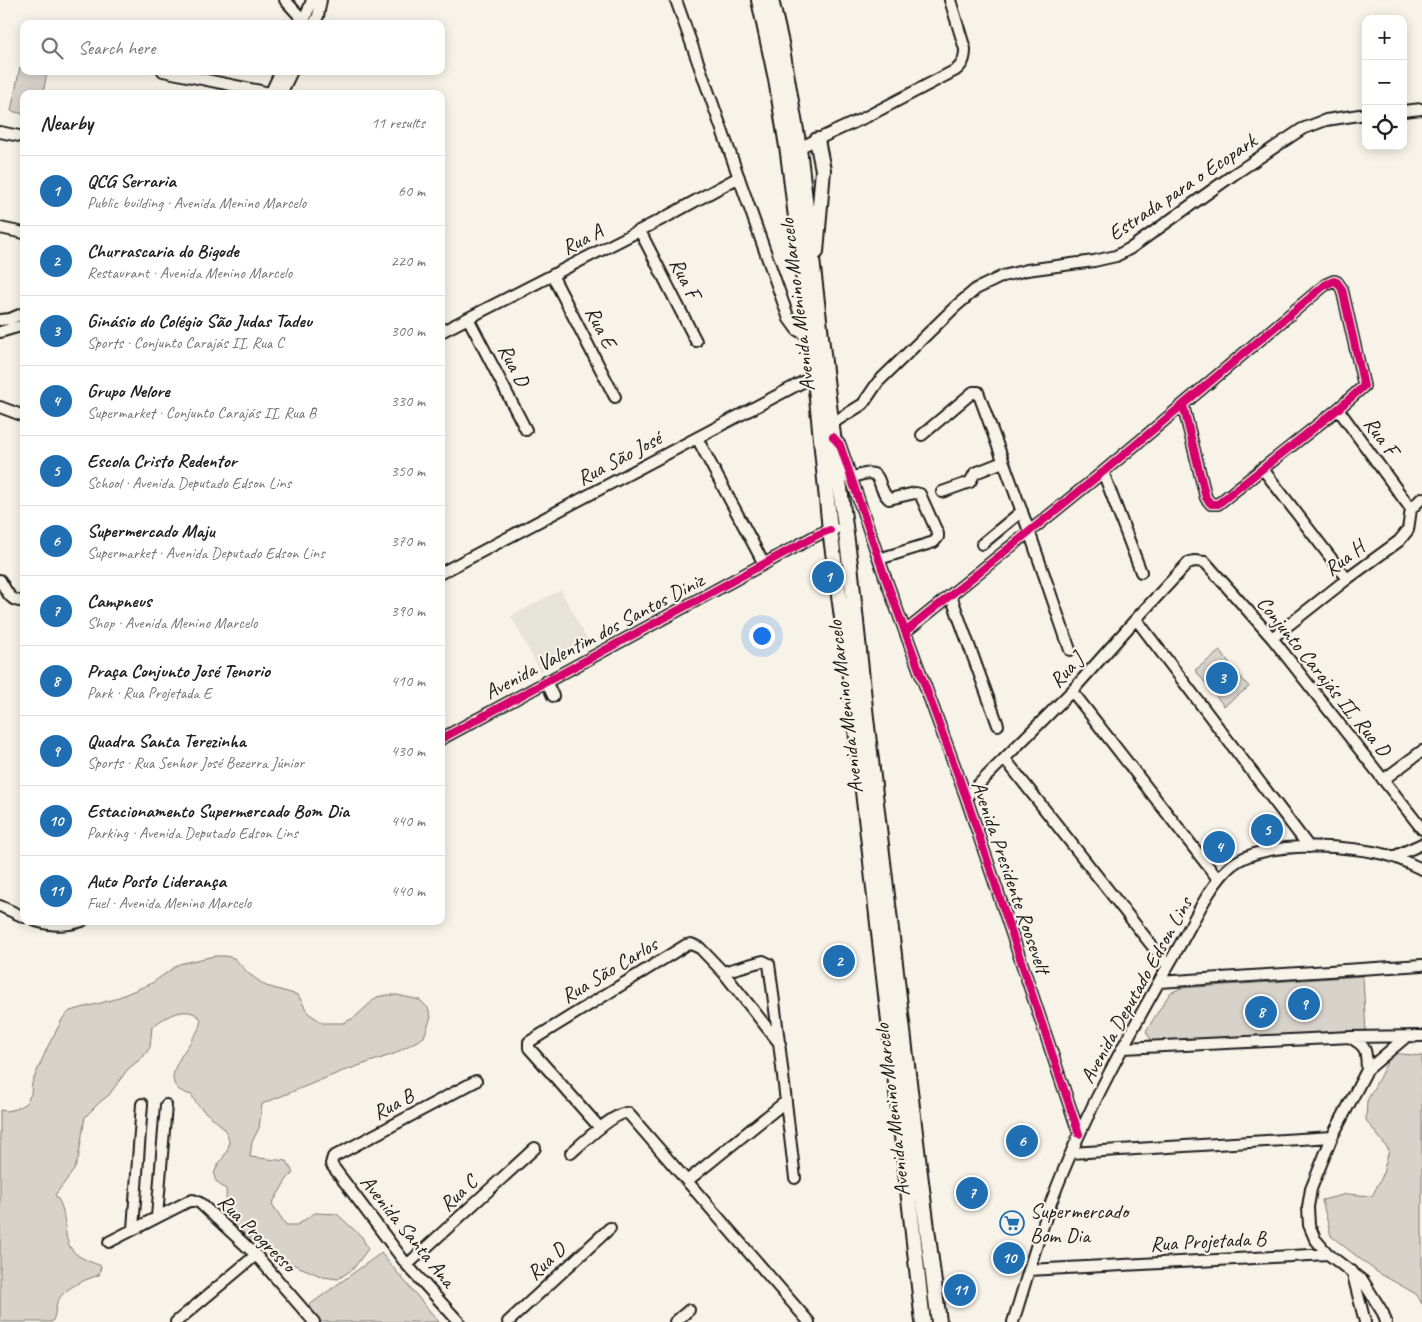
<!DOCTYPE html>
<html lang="en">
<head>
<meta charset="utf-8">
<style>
  body { margin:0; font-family:Caveat,sans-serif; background:#f2f2f2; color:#222 }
  .controls { position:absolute; right:15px; top:15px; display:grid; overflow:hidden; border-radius:10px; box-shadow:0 2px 12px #0003 }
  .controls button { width:45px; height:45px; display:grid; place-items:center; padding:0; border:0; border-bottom:1px solid #e0e0e0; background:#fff; color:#222; font:25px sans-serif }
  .you { position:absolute; left:761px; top:635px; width:18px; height:18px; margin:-12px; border:4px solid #fff; border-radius:50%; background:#1a73e8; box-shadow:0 0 0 8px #1a73e833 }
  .badge { display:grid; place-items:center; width:32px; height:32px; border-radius:50%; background:#1f6fb2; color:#fff; font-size:16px; font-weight:700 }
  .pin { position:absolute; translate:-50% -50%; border:2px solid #fff; box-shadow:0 1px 5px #0006 }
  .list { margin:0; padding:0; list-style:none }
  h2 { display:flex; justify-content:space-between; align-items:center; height:65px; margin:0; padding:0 20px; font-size:21px }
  h2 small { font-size:16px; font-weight:400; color:#767676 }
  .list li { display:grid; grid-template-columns:32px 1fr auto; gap:15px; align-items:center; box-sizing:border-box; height:70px; padding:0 20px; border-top:1px solid #e0e0e0 }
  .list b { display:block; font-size:19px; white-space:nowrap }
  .list p { margin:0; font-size:16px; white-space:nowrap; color:#767676 }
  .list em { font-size:16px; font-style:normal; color:#767676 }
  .icon { flex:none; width:28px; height:28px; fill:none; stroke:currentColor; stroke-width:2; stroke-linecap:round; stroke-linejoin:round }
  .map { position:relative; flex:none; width:1422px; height:1322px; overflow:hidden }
  .search { position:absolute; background:#fff; box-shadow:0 2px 12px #0003; left:20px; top:20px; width:425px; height:55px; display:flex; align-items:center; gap:12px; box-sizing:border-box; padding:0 18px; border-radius:10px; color:#767676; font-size:19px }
  .panel { position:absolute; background:#fff; box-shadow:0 2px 12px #0003; left:20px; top:90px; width:425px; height:835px; border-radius:10px }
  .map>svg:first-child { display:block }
  .built { fill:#e6e3d9 }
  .green { fill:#d7d3cb; stroke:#7a7874 }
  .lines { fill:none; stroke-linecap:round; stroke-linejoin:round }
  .minor-casing { stroke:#1c1c1c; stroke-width:14 }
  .major-casing { stroke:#1c1c1c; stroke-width:18 }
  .minor { stroke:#f7f3e8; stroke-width:10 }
  .major { stroke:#f7f3e8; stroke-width:14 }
  .cycleway-casing { stroke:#f7f3e8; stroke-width:11 }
  .cycleway { stroke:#d6006c; stroke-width:8 }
  .labels { text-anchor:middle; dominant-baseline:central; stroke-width:4.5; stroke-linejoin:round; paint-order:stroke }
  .street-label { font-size:21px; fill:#1c1c1c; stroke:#f7f3e8 }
  .poi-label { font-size:21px; fill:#1c1c1c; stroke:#f7f3e8; text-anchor:start }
</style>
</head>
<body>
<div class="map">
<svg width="1422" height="1322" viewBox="0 0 1422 1322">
  <rect width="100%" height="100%" fill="#f7f3e8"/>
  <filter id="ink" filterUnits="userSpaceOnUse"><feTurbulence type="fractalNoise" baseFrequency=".02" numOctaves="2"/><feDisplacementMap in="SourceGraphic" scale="10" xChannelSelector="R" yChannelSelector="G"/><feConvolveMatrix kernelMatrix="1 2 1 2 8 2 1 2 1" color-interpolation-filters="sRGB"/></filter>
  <g filter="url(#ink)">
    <path class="built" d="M561 590 590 645 540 671 511 616Z"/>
    <path class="green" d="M20 67H24V71L47 72 43 94H24V114L11 111Z
      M1220 651 1249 687 1224 706 1195 670Z
      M214 956H225L234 958 249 974 266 986 298 995 308 1013 323 1023H343L354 1018 377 997 387 995H397L420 1000 428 1008 431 1017 424 1037 394 1054 343 1071 262 1104 259 1128 252 1142 250 1157 287 1161 293 1173 287 1179 272 1204 286 1225H297L315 1213 337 1214 362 1237 368 1249 353 1269 338 1279 323 1277 276 1257 218 1214C226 1205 227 1201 226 1189 198 1174 229 1160 229 1143 229 1122 197 1113 192 1095 151 1086 188 1049 198 1030 200 1027 200 1022 201 1019 198 1016 194 1013 190 1012 177 1010 161 1019 152 1027L150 1047 144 1056 127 1070 109 1095 100 1102 85 1117 78 1160 74 1170 55 1195C70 1212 60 1236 73 1251 80 1259 92 1262 101 1266L99 1275C84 1280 63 1288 57 1303 55 1310 56 1315 52 1322H0V1110L6 1111 16 1109 26 1103 31 1094 32 1083 48 1046 63 1018 70 1011 112 1000 152 983 179 964Z
      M1363 976 1366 1034 1152 1042 1146 1031 1170 993 1181 988Z
      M1392 1053 1422 1056V1304L1416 1294 1377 1272 1331 1236 1322 1200 1347 1194 1372 1196 1382 1177 1389 1150 1366 1120 1367 1101Z
      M381 1253 439 1322H311L301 1311Z"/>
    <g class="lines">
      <g class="minor-casing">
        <path id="minor" d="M285 0 304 21
          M676 0 789 319 797 330 811 338
          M303 24 312 0
          M314 24 318 16 321 0
          M163 71 270 93
          M270 94 281 71
          M281 94 292 71
          M1403 111 1422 109
          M0 132 24 137
          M794 150 866 117 956 70C963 64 965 59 965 49L950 0
          M0 228 24 233
          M640 231 696 341
          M552 275 615 397
          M468 318 526 430
          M0 320 10 319 24 313
          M0 332 24 325
          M441 332 666 217 739 177
          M0 407 24 416
          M1338 409 1411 509
          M831 424 863 404 878 382 955 307 976 289 1003 276 1027 270 1094 261 1116 256 1131 248 1233 175 1302 129 1326 120 1366 114
          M922 435 973 392H978L1029 531 1070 650
          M697 438 764 564
          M836 440 840 445 885 577 966 797 1079 1134
          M1262 468 1347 579
          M1103 472 1141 572
          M851 478C888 464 873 485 889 499L915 493 920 494 938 534V537L934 542 879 559
          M942 492 970 482 975 473 1003 462
          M982 544 1022 511
          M441 573 814 376
          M0 580C6 590 10 603 24 601
          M951 596 998 725
          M1136 619 1309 847
          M905 632 1103 472 1325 285 1334 281 1337 282 1342 289 1364 386 1338 409 1218 504H1211L1206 498 1183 405
          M1272 638 1347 579 1399 541 1408 530 1411 509 1422 498
          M546 681 553 696
          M1072 691 1218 879
          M441 739 819 534 835 529
          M1005 759 1168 966
          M1383 780 1422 751
          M966 797 1072 691 1136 619 1188 563 1194 561 1205 562 1272 638 1422 829
          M1393 857 1422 844
          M0 906 24 917
          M36 921C52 926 67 926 82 921
          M723 972 763 961 769 964C779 1035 786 1106 795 1178
          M1159 982 1422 965
          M1351 1038C1368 1047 1366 1052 1367 1070
          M1123 1048 1351 1037 1422 1036
          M600 1128 529 1048V1042L686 945 691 944 700 948 723 972 780 1044
          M571 1153C581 1144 616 1111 628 1113L809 1322
          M1071 1153 1332 1137
          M687 1181 785 1102
          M157 1217 166 1105
          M133 1229 142 1104
          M109 1242 187 1202 193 1200 200 1203 256 1255 314 1322
          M407 1265 535 1148
          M1029 1270 1328 1254
          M1352 1271 1365 1322
          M176 1322 256 1255
          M459 1322 407 1265 331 1164 333 1157 476 1081
          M508 1322 610 1228
          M675 1322 689 1310
          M1013 1322C1026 1281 1037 1240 1052 1200 1084 1114 1132 1029 1177 950 1192 925 1210 883 1232 865 1266 839 1352 845 1391 856 1401 859 1412 865 1422 869
          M1386 1322 1383 1313 1363 1281 1328 1254 1315 1239 1309 1225 1308 1207 1311 1189 1332 1137 1367 1070 1406 1037"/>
      </g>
      <g class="major-casing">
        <path id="major" d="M759 0 776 79 788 153 811 338 830 530 850 676 923 1322
          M771 0 781 43 799 148 829 405 850 564 866 718 918 1158 939 1322
          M816 252 823 170 817 140"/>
      </g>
      <use href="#minor" class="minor"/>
      <use href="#major" class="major"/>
      <g class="cycleway-casing">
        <path id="cycleway" d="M833 437 840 445 885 577 966 797 1079 1134
          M905 632 1103 472 1325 285 1334 281 1337 282 1342 289 1364 386 1338 409 1218 504H1211L1206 498 1183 405
          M441 739 819 534 830 530"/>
      </g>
      <use href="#cycleway" class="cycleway"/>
    </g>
  </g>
  <defs>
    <g id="supermarket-ring" transform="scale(1.25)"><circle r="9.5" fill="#f7f3e8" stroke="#1f6fb2" stroke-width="1.5"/><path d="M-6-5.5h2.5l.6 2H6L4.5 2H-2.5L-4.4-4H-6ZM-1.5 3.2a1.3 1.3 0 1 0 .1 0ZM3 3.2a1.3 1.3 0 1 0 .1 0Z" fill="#1f6fb2"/></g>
  </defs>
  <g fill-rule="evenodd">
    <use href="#supermarket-ring" x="1012" y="1223"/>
  </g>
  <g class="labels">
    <g class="street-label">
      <text transform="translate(1182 187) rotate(-34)">Estrada para o Ecopark</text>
      <text transform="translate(582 239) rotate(-27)">Rua A</text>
      <text transform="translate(685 278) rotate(63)">Rua F</text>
      <text transform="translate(797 305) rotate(-97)">Avenida Menino Marcelo</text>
      <text transform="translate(601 327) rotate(63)">Rua E</text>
      <text transform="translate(514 365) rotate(63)">Rua D</text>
      <text transform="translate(1381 436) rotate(54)">Rua F</text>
      <text transform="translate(619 458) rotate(-28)">Rua São José</text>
      <text transform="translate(1344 558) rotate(-37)">Rua H</text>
      <text transform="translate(594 636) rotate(-28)">Avenida Valentim dos Santos Diniz</text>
      <text transform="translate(1066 670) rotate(-48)">Rua J</text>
      <text transform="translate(1324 676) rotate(51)">Conjunto Carajás II, Rua D</text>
      <text transform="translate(845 707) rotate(-97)">Avenida Menino Marcelo</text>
      <text transform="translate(1011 877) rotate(71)">Avenida Presidente Roosevelt</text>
      <text transform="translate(609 970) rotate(-31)">Rua São Carlos</text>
      <text transform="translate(1136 990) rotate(-61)">Avenida Deputado Edson Lins</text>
      <text transform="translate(393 1104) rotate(-28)">Rua B</text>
      <text transform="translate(892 1110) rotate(-97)">Avenida Menino Marcelo</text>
      <text transform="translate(458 1193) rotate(-43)">Rua C</text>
      <text transform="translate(408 1231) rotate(51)">Avenida Santa Ana</text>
      <text transform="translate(257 1233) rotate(45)">Rua Progresso</text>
      <text transform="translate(1208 1241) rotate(-3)">Rua Projetada B</text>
      <text transform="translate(546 1261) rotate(-43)">Rua D</text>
    </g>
    <g class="poi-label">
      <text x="1030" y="1211">Supermercado<tspan x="1030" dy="24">Bom Dia</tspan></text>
    </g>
  </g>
</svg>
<div class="controls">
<button>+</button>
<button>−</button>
<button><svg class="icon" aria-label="locate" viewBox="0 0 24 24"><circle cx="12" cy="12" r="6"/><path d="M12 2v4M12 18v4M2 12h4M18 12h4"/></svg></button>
</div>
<div class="you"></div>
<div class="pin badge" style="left:828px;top:577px">1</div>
<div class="pin badge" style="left:839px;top:961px">2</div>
<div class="pin badge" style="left:1222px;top:678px">3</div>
<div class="pin badge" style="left:1219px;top:847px">4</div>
<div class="pin badge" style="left:1267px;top:830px">5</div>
<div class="pin badge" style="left:1022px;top:1141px">6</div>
<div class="pin badge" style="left:972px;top:1193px">7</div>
<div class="pin badge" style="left:1261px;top:1012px">8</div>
<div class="pin badge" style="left:1304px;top:1004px">9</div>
<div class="pin badge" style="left:1009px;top:1258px">10</div>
<div class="pin badge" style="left:960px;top:1290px">11</div>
<div class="search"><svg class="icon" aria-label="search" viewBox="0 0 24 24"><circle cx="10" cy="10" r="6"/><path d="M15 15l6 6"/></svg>Search here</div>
<section class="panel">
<h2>Nearby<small>11 results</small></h2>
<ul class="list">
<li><span class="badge">1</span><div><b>QCG Serraria</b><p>Public building · Avenida Menino Marcelo</p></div><em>60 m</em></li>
<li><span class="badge">2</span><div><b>Churrascaria do Bigode</b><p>Restaurant · Avenida Menino Marcelo</p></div><em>220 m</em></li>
<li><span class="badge">3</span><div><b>Ginásio do Colégio São Judas Tadeu</b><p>Sports · Conjunto Carajás II, Rua C</p></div><em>300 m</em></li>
<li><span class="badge">4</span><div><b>Grupo Nelore</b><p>Supermarket · Conjunto Carajás II, Rua B</p></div><em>330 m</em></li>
<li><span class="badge">5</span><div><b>Escola Cristo Redentor</b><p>School · Avenida Deputado Edson Lins</p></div><em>350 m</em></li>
<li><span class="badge">6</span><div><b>Supermercado Maju</b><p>Supermarket · Avenida Deputado Edson Lins</p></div><em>370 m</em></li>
<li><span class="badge">7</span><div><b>Campneus</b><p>Shop · Avenida Menino Marcelo</p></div><em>390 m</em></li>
<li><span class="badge">8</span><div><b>Praça Conjunto José Tenorio</b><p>Park · Rua Projetada E</p></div><em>410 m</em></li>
<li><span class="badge">9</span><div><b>Quadra Santa Terezinha</b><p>Sports · Rua Senhor José Bezerra Júnior</p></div><em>430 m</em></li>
<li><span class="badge">10</span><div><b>Estacionamento Supermercado Bom Dia</b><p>Parking · Avenida Deputado Edson Lins</p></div><em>440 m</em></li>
<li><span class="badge">11</span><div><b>Auto Posto Liderança</b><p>Fuel · Avenida Menino Marcelo</p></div><em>440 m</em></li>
</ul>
</section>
</div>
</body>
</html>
